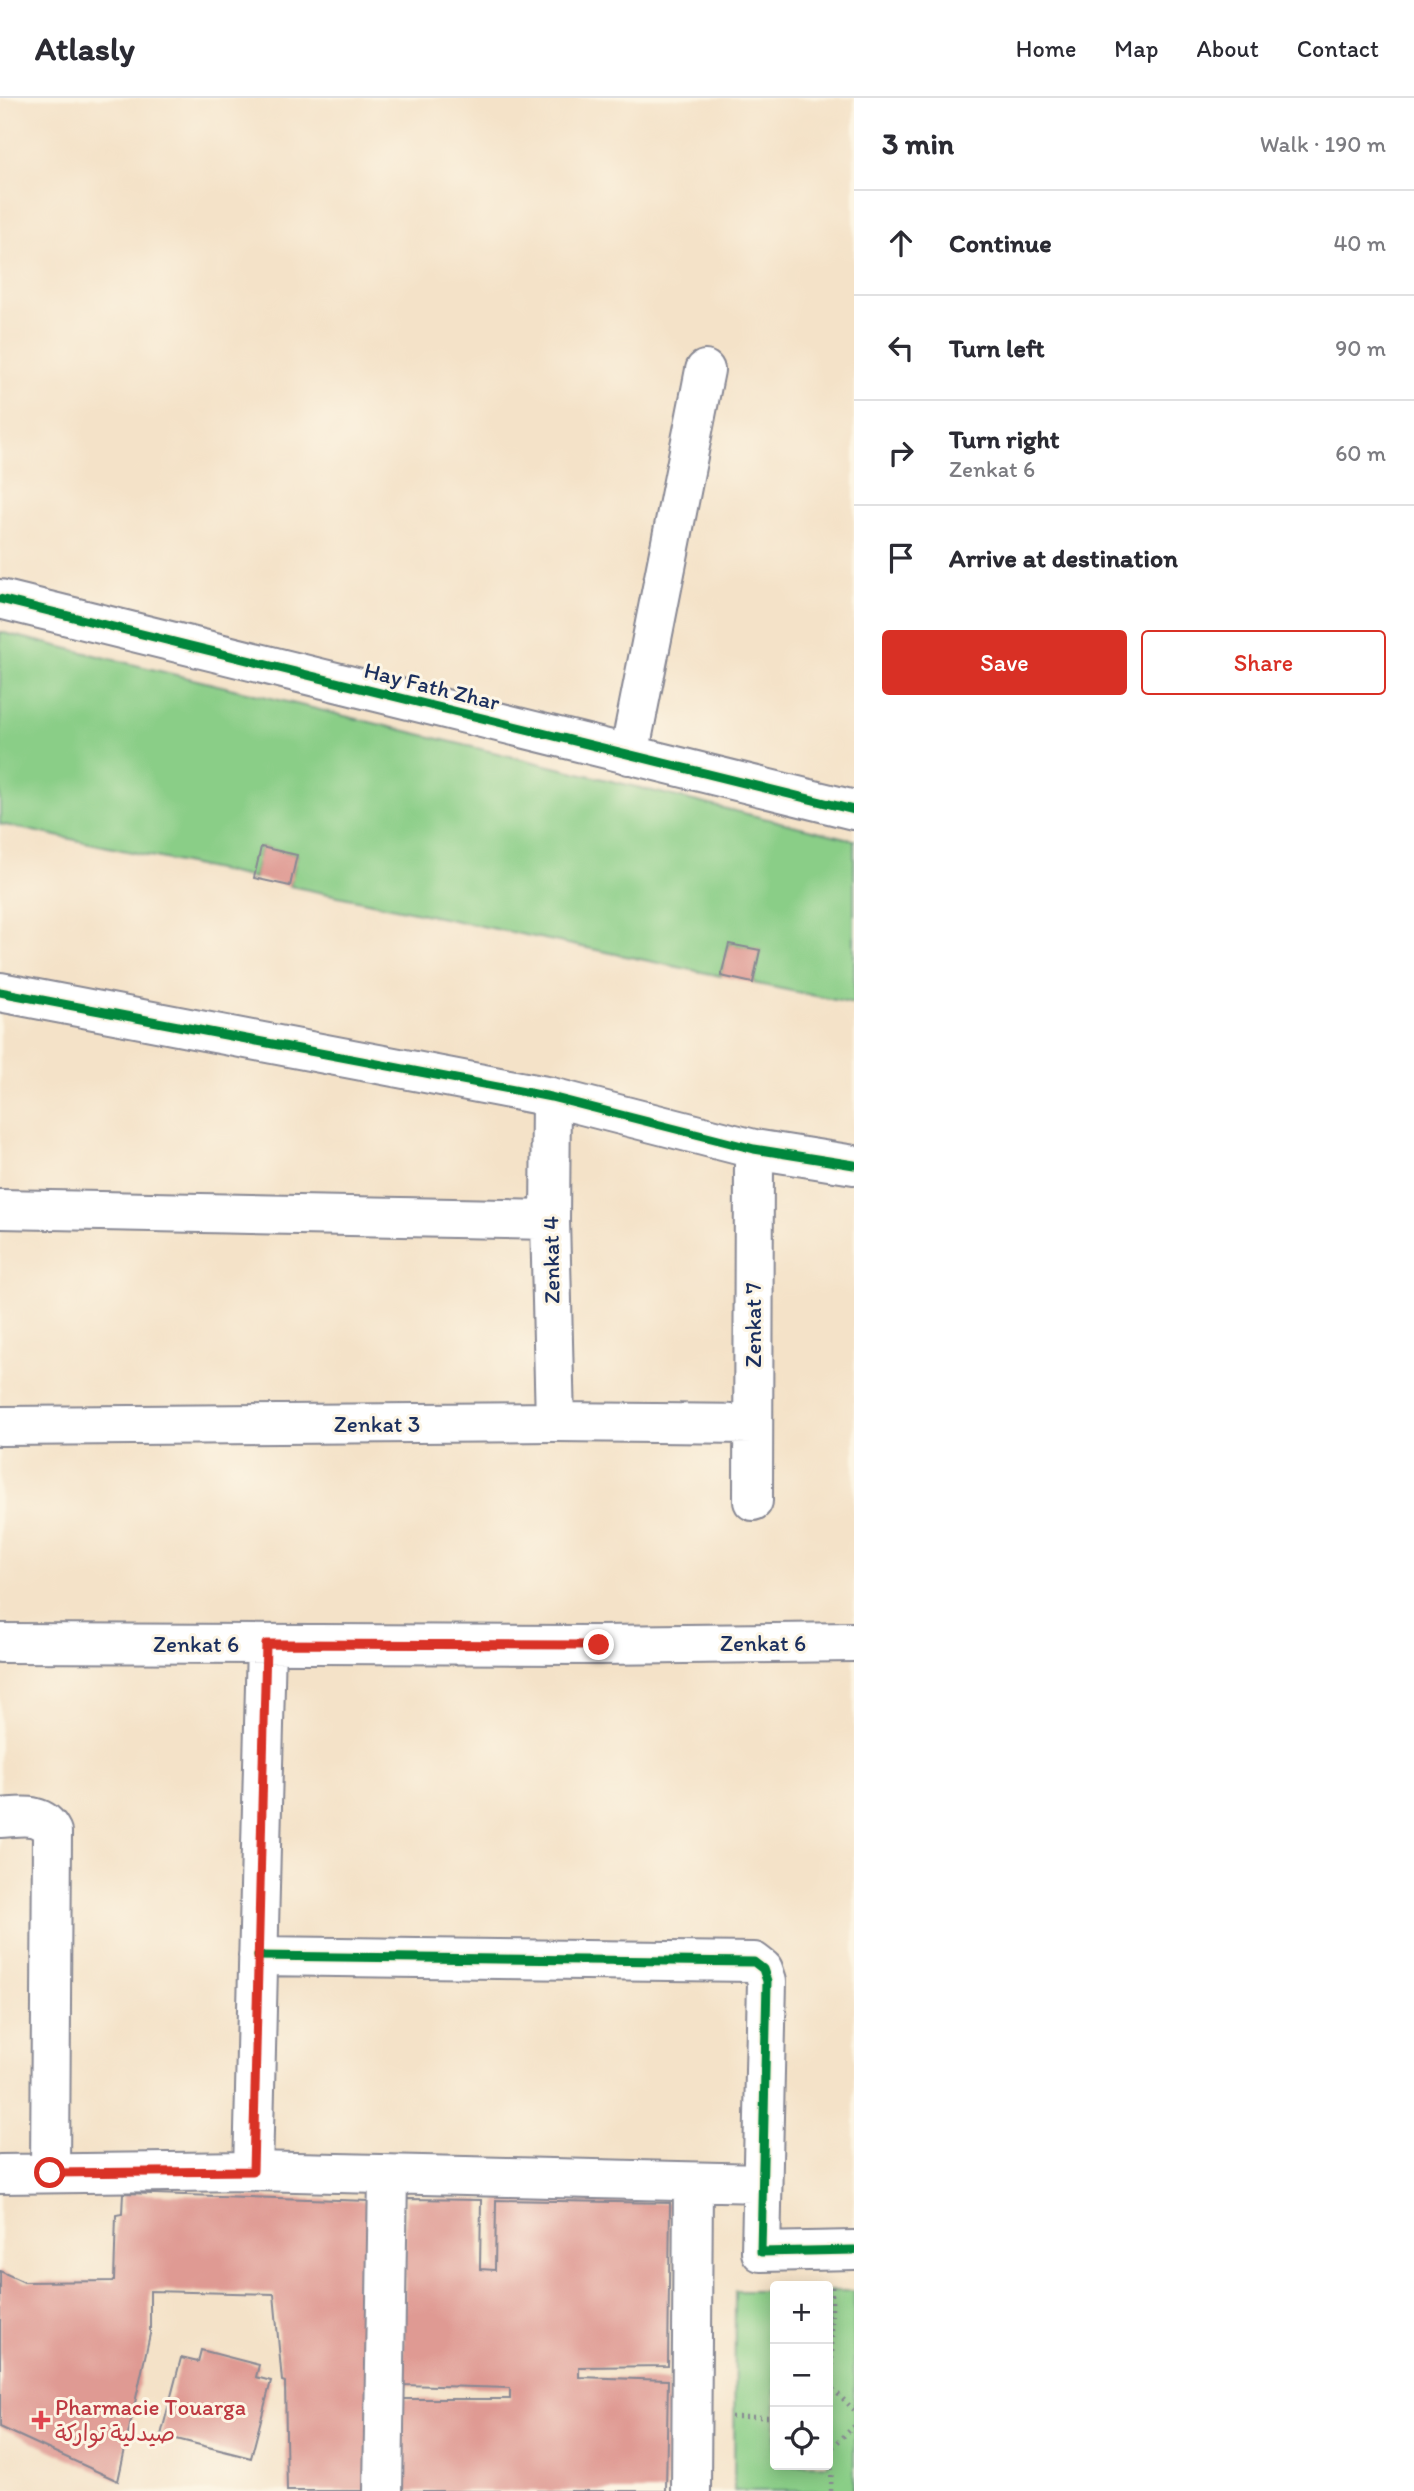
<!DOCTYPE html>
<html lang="en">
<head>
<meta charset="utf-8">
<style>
  body { margin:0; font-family:Itim,"Playpen Sans Arabic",sans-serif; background:#f7f7f7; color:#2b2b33 }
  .controls { position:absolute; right:21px; bottom:21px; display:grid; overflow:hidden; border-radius:7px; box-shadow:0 4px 18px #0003 }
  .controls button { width:63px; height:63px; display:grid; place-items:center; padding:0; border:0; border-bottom:2px solid #e1e1e2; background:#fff; color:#2b2b33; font:35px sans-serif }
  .stop { position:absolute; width:21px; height:21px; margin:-16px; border:5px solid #d93025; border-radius:50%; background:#fff }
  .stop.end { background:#d93025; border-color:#fff; box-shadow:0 2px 7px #0008 }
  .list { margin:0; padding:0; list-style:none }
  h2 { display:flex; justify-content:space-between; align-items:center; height:91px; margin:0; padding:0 28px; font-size:30px }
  h2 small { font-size:23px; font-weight:400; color:#7c7c81 }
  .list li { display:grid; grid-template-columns:46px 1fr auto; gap:21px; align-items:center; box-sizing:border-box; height:105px; padding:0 28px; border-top:2px solid #e1e1e2 }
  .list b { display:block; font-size:26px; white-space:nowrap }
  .list p { margin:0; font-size:23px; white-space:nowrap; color:#7c7c81 }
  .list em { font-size:23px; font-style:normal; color:#7c7c81 }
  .actions { display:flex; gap:14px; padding:21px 28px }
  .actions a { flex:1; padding:16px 0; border:2px solid #d93025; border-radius:7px; text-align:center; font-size:24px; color:#d93025 }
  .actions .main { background:#d93025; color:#fff }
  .icon { flex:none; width:38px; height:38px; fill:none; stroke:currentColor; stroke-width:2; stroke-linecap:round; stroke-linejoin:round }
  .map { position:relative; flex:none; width:854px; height:2393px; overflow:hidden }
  header { display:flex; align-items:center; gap:42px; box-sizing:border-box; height:98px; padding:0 35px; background:#fff; border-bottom:2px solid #e1e1e2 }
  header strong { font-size:33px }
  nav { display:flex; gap:38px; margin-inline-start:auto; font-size:24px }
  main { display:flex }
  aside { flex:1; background:#fff }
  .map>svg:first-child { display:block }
  .green { fill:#8ace87; stroke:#527e72; stroke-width:2 }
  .building { fill:#df9a93 }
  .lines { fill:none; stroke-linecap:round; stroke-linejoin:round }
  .street-casing { stroke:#888893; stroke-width:42 }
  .secondary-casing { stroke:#888893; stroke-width:42 }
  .path { stroke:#888893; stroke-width:4.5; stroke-dasharray:2 5; stroke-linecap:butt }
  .street { stroke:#fff; stroke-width:38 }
  .secondary { stroke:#fff; stroke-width:38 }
  .cycleway-casing { stroke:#fcf5e5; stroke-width:13 }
  .cycleway { stroke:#00873e; stroke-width:9 }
  .route { stroke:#d93025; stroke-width:9 }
  .health-dot { fill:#e0444e; stroke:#fcf5e5; stroke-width:2.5 }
  .labels { text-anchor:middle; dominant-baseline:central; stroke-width:6; stroke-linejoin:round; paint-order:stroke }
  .street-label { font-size:23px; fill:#1b2f5e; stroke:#fcf5e5 }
  .health-label { font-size:23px; fill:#be3a42; stroke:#fcf5e5; text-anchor:start }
</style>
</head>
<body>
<header>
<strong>Atlasly</strong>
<nav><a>Home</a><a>Map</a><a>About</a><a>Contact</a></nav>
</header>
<main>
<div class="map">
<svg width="854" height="2393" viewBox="0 0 854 2393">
  <rect width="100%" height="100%" fill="#fcf5e5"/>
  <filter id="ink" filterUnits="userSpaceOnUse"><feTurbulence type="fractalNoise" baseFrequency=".0143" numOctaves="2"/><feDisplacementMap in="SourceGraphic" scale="14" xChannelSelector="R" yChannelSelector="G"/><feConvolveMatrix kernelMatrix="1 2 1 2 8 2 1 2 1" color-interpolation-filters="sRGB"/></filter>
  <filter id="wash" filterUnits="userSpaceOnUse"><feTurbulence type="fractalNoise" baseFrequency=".00686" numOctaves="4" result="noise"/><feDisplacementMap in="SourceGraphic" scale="28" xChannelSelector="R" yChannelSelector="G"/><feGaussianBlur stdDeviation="1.57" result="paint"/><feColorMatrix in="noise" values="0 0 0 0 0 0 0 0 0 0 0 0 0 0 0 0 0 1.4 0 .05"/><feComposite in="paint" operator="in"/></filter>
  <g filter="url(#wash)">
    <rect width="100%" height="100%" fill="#f4e2c8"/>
    <path class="green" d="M0 534 854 742V906L753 885 760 852 729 846 721 878 290 788 297 757 261 749 254 780 0 726Z
      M735 2193H775V2367H828V2193H854V2393H734Z"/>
    <g id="blocks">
      <path class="building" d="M261 749 297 757 290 788 254 780Z
        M729 846 760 852 753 885 721 878Z
        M123 2095 369 2103 370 2393H287L285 2284 282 2283 274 2196 150 2193V2236L118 2383 0 2329V2173L24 2184 114 2183 116 2117 122 2116Z
        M406 2101 481 2102 480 2171 495 2172 496 2102 670 2105 668 2268 579 2269V2279L668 2282 666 2393H402L403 2301H510V2290L403 2287Z
        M201 2252 259 2267 256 2279 271 2283 251 2360 161 2337 181 2260 198 2264Z"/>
    </g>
  </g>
  <g filter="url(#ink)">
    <use href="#blocks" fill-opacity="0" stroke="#888893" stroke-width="2"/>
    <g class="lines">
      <g class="street-casing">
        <path id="street" d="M629 657 705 272
          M0 894 551 999 754 1051 854 1067
          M551 999 550 1122 555 1324
          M0 1111 550 1122
          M0 1328 555 1324 753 1326
          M753 1403 754 1051
          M0 1545 599 1547 854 1544
          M0 1720C20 1719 42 1713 52 1734L50 2075
          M258 1858 754 1864 763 1871 767 1883 761 2154 854 2152
          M253 2073 266 1546
          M0 2076 253 2073 762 2085
          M383 2393 388 2078
          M691 2393 693 2084"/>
      </g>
      <g class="secondary-casing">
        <path id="secondary" d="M0 501 854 712"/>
      </g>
      <path class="path" d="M832 2189V2290
        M828 2294 832 2290 854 2312
        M731 2319H775
        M828 2346 832 2350 854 2328
        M831 2393 832 2350"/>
      <use href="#street" class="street"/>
      <use href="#secondary" class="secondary"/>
      <g class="cycleway-casing">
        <path id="cycleway" d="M0 501 854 712
          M0 894 551 999 754 1051 854 1067
          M258 1858 754 1864 763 1871 767 1883 761 2154 854 2152"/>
      </g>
      <use href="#cycleway" class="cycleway"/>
    </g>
  </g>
  <g class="lines" filter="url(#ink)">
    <path class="route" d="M50 2075 253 2073 266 1546 599 1547"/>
  </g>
  <path class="health-dot" d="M37.5 2311.5h7v7h7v7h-7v7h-7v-7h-7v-7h7z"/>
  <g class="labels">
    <g class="street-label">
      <text transform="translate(432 588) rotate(14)">Hay Fath Zhar</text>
      <text transform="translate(551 1162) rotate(-91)">Zenkat 4</text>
      <text transform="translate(753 1227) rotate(-90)">Zenkat 7</text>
      <text x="377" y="1326">Zenkat 3</text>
      <text x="763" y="1545">Zenkat 6</text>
      <text x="196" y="1546">Zenkat 6</text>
    </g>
    <g class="health-label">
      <text x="55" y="2309">Pharmacie Touarga<tspan x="55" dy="26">صيدلية تواركة</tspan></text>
    </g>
  </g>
</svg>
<div class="controls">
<button>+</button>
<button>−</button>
<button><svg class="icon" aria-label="locate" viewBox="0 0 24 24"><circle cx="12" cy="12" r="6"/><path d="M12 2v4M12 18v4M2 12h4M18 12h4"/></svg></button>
</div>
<div class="stop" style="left:50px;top:2075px"></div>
<div class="stop end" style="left:599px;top:1547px"></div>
</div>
<aside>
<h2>3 min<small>Walk · 190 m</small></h2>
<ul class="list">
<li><svg class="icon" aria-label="ahead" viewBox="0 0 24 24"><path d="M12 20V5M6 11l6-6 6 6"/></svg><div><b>Continue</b></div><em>40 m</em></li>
<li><svg class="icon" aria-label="left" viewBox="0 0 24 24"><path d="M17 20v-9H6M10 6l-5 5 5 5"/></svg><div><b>Turn left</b></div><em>90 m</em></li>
<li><svg class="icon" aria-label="right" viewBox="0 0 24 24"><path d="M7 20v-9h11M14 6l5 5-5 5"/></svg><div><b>Turn right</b><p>Zenkat 6</p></div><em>60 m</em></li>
<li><svg class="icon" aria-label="arrive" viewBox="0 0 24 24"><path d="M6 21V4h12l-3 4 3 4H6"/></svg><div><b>Arrive at destination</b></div></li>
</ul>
<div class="actions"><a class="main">Save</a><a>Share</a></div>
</aside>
</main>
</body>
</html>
